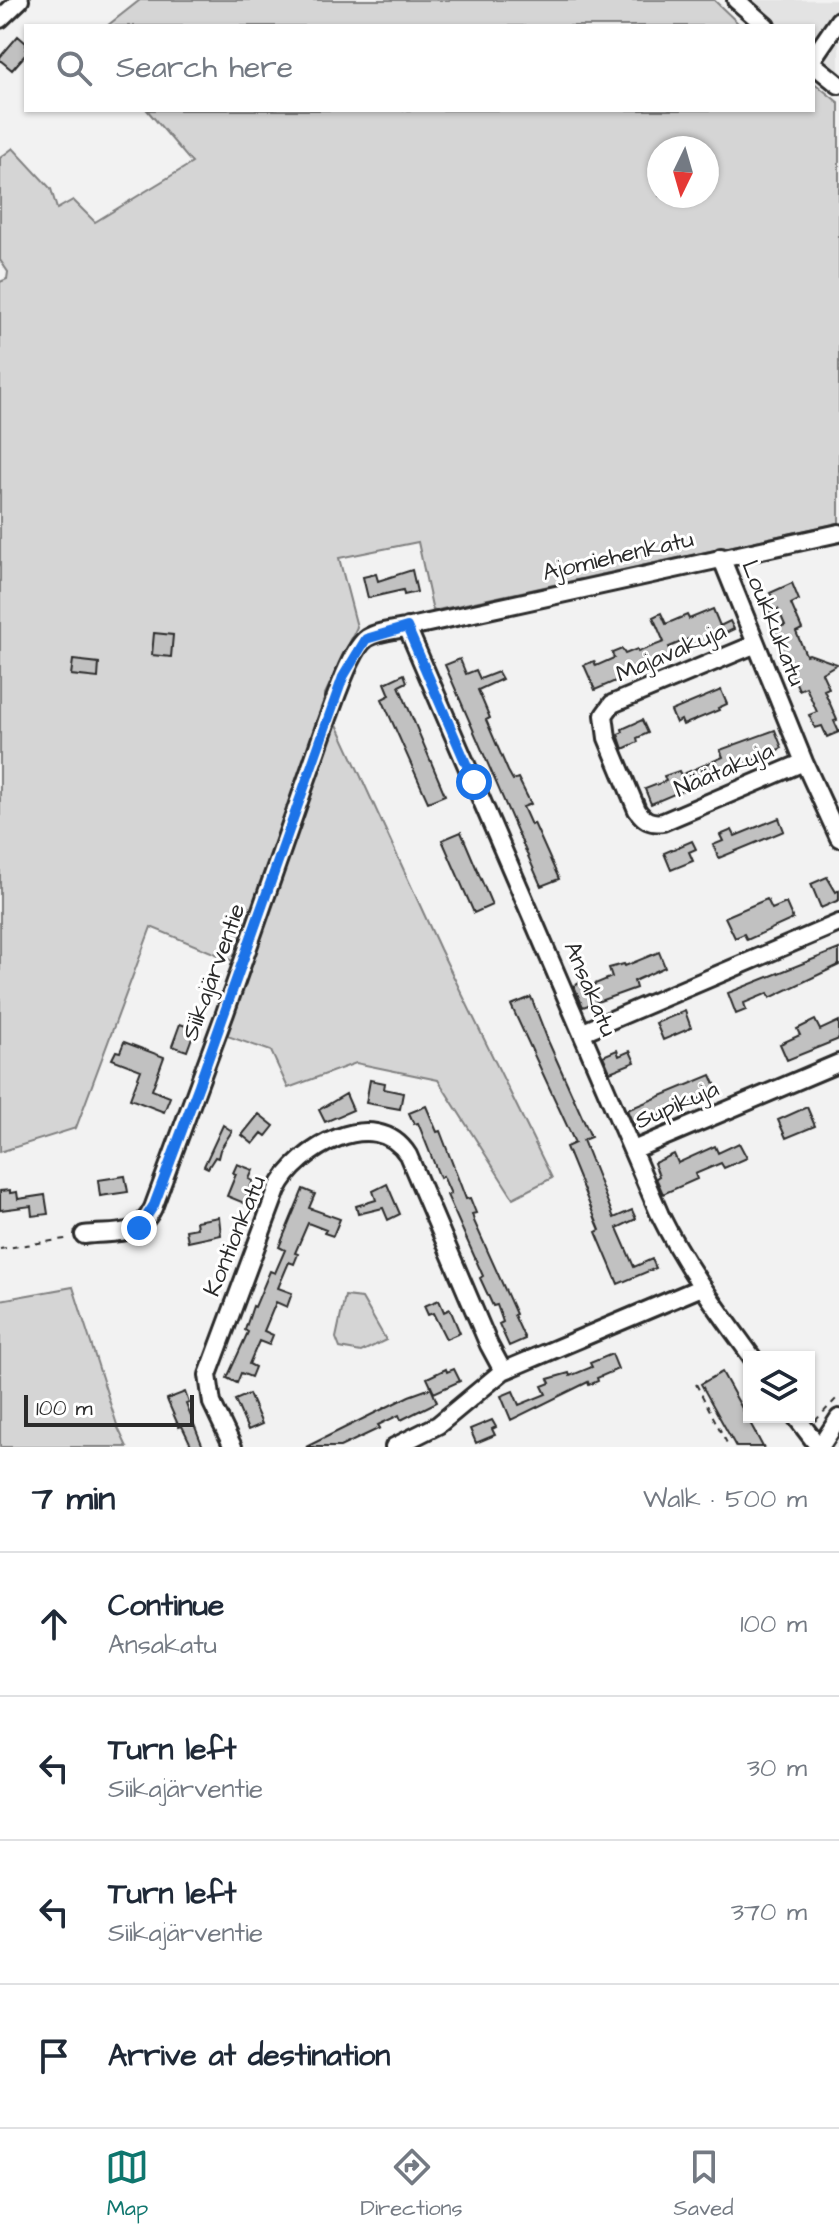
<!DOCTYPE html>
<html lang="en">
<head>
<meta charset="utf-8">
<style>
  body { margin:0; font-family:"Architects Daughter",sans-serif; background:#f6f6f7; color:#1f2937 }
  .controls { position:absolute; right:24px; bottom:24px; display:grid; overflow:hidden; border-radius:0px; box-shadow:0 2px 6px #0004 }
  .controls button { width:72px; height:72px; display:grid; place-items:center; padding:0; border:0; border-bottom:2px solid #e0e1e3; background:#fff; color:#1f2937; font:40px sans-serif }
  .compass { position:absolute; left:647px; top:136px; width:72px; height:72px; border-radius:50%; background:#fff; box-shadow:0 2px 6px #0004; rotate:185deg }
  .scale { position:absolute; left:24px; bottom:20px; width:170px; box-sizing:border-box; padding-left:8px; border:4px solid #2b2b2b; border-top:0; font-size:22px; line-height:28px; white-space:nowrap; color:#2b2b2b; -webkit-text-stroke:6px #fff; paint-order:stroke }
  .stop { position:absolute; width:24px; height:24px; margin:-18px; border:6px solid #1a73e8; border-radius:50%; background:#fff }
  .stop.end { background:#1a73e8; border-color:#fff; box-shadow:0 2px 8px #0008 }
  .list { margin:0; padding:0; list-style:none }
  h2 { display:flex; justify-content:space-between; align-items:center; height:104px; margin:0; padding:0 32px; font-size:34px }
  h2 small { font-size:26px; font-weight:400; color:#747a83 }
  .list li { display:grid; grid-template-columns:52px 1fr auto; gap:24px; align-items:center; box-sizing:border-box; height:144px; padding:0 32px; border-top:2px solid #e0e1e3 }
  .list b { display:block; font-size:30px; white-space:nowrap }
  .list p { margin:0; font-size:26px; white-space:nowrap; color:#747a83 }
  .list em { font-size:26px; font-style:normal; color:#747a83 }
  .icon { flex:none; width:44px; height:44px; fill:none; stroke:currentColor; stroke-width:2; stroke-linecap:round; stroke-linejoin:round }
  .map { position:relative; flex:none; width:839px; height:1447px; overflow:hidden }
  .search { position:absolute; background:#fff; box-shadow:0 2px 6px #0004; left:24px; right:24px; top:24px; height:88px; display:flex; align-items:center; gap:20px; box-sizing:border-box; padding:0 28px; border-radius:0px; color:#747a83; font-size:30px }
  .sheet { height:680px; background:#fff }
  nav { display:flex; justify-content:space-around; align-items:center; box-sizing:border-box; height:112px; border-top:2px solid #e0e1e3; background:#fff; font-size:22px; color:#747a83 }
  nav a { display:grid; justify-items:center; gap:4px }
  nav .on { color:#0f766e }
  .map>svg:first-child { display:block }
  .built { fill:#e3e3e3 }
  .green { fill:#d5d5d5; stroke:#808080; stroke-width:2; fill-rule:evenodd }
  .building { fill:#c1c1c1; stroke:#2b2b2b; stroke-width:2 }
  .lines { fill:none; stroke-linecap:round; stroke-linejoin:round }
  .minor-casing { stroke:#2b2b2b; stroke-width:22 }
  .path { stroke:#2b2b2b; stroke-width:2; stroke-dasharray:6 6; stroke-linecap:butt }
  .minor { stroke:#fff; stroke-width:16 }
  .route { stroke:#1a73e8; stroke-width:10 }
  .labels { text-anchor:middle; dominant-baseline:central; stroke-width:6; stroke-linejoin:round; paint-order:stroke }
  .street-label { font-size:24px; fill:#2b2b2b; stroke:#fff }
</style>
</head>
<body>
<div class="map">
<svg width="839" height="1447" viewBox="0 0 839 1447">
  <rect width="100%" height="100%" fill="#f2f2f2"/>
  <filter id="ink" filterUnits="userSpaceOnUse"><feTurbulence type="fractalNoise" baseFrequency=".0125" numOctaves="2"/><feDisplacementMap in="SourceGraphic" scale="16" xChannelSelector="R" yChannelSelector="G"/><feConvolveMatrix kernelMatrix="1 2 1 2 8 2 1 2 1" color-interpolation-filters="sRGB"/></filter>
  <g filter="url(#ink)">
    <path class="built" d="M748 0H839V77L813 55V26H778Z"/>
    <path class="green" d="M140 0H714L741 26H107Z
      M813 82 839 103V523L433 611 418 542 339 558 357 627 324 696 440 949 552 1178 513 1198 438 1080 356 1063 288 1088 271 1051 210 1030 233 961 151 927 76 1128 0 1152V282L7 279 8 272 0 260V158L13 148 51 189 57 209 73 200 95 222 192 163 147 110H813ZM659 148H707V196H659Z
      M73 1287 118 1428 127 1447H0V1300Z
      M345 1296 362 1298 386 1340 361 1352 340 1348 336 1338Z"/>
    <path class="building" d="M18 36 26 43V54L12 70 0 60V57Z
      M412 570 417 592 404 595 403 590 368 598 363 577 376 574 378 581Z
      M792 583 799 600 791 604 802 629 796 632 806 655 809 654 837 664 822 673 829 688 824 690 837 720 834 721 839 732 827 737 822 726 815 728 809 715 817 712 806 687 799 690 773 630 785 625 778 609 767 614 763 605 774 600 770 593Z
      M713 609 720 626 730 621 734 629 692 649 688 639 669 647 673 656 595 690 584 665 594 661 596 666 614 658 612 653 622 649 625 654 637 649 638 652 664 642 653 617 661 613 666 624 687 615 689 619Z
      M154 633 173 635 171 657 152 655Z
      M460 659 466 674 476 670 480 679 498 672 502 679 478 690 490 718 486 720 508 771 513 780 518 778 531 804 523 807 531 825 534 823 559 879 541 886 445 665Z
      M73 660 99 663 98 678 71 675Z
      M404 674 407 682 399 686 445 795 428 802 382 699 390 695 385 683Z
      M721 690 727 704 718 708 719 710 683 725 681 720 676 723 671 711Z
      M642 720 648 733 637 738 638 742 623 749 618 734 623 732 622 729Z
      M775 730 782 748 651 804 645 789 666 781 664 776 679 771 681 775 723 757 720 750Z
      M779 818 784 831 719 858 713 845 723 841 720 835 732 830 735 836Z
      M461 832 492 905 474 913 442 840Z
      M692 841 696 849 689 852 693 861 671 870 664 853Z
      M827 877 836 892 839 890V900L821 908 811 884Z
      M767 899 772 909 786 903 793 919 747 940 744 934 735 938 725 917Z
      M839 949V965L770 998 768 993 744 1003 746 1010 736 1014 728 993Z
      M659 952 665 967 634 981 636 988 583 1007 574 986 585 980 588 987 612 977 609 968 624 964 625 966Z
      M531 997 549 1043 591 1137 583 1140 614 1218 632 1210 636 1219 617 1228 634 1267 652 1259 656 1268 618 1284 596 1232 600 1230 566 1147 575 1143 511 1005Z
      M685 1011 691 1028 663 1040 656 1023Z
      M815 1020 820 1030 839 1021V1039L787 1060 780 1044 800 1035 797 1029Z
      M180 1024 195 1029 187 1051 172 1046Z
      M124 1042 164 1057 152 1090 170 1097 164 1112 130 1099 141 1070 112 1059 116 1051 120 1052Z
      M617 1050 619 1056 630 1051 635 1062 610 1072 603 1056Z
      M711 1075 718 1091 634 1126 627 1110Z
      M370 1080 385 1083 384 1089 403 1093 400 1109 366 1103Z
      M346 1094 353 1110 325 1122 319 1110Z
      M426 1106 437 1132 440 1131 466 1199 470 1198 476 1213 472 1214 474 1221 516 1314 514 1315 525 1339 509 1346 499 1324 503 1322 497 1305 493 1306 480 1278 483 1276 447 1195 451 1194 443 1176 440 1178 418 1123 414 1124 409 1113Z
      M807 1107 815 1126 786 1138 778 1120Z
      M259 1114 274 1126 266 1136 262 1133 253 1144 242 1135Z
      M223 1125 232 1131 220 1150 218 1158 215 1157 208 1168 204 1166Z
      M739 1143 747 1158 724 1168 721 1163 695 1174 697 1179 663 1194 656 1178 659 1176 654 1163 674 1154 678 1163 715 1146 718 1153Z
      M237 1164 253 1170 249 1179 253 1181 244 1203 227 1196 236 1174 233 1173Z
      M125 1176 128 1192 100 1196 98 1180Z
      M387 1184 400 1214 388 1220 383 1208 358 1214 356 1206 376 1200 373 1191Z
      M303 1189 315 1194 309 1208 340 1219 333 1236 324 1233 326 1230 308 1223 295 1253 298 1254 294 1264 289 1262 278 1288 292 1293 287 1307 276 1302 264 1331 273 1335 269 1345 259 1341 249 1364 255 1367 251 1377 241 1373 237 1383 227 1378 248 1332 245 1330 253 1306 255 1307 270 1271 275 1273 285 1250 279 1247Z
      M10 1190V1193L17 1192 18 1199 45 1195 48 1214 32 1216 31 1206 0 1210V1191Z
      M219 1217 221 1235 188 1242 186 1230 197 1228 196 1221Z
      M439 1300 444 1312 450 1309 460 1333 446 1339 433 1313 428 1315 424 1306Z
      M612 1354 618 1369 597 1378 598 1381 589 1385 588 1382 511 1420 501 1396 513 1391 519 1405 546 1394 542 1386 550 1383 548 1379 569 1373 570 1376 592 1367 590 1363Z
      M446 1369 447 1372 454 1369 460 1381 434 1393 427 1378Z
      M722 1372 754 1430 763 1447H736L701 1384Z
      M431 1388 437 1402 401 1420 399 1415 378 1425 380 1428 340 1447H306L409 1396Z
      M185 1392 189 1403 186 1404 203 1447H192L182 1426 179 1427 168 1402 167 1399Z
      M249 1394 262 1424 248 1430 235 1400Z
      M492 1420 496 1427 492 1429 495 1435 476 1443 470 1429Z"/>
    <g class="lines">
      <g class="minor-casing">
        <path id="minor" d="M736 0 766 26
          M0 19 20 0
          M813 58 839 20
          M813 64 839 85
          M721 557 804 762 839 838
          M407 627 660 1215C685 1266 719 1311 752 1357
          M756 644 612 704 604 715 607 738 637 810C644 820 650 824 663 822L804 762
          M583 1032 839 923
          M633 1150 839 1063
          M84 1235C114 1231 138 1239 153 1208L225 1013 328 718C335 700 351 649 367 638 378 631 397 630 410 627L839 533
          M796 1417 819 1447
          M233 1447 212 1403 208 1375 277 1190C297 1148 376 1104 408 1155L489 1345 503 1371
          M394 1447 438 1425 503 1371 702 1287
          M820 1447 839 1418"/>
      </g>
      <path class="path" d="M0 1249 71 1238
        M696 1384 729 1447
        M815 1421 839 1396"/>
      <use href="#minor" class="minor"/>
    </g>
  </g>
  <g class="lines" filter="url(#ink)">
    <path class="route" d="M139 1228 154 1205 199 1085 343 677 366 639 407 627 474 782"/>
  </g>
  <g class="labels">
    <g class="street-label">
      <text transform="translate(618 556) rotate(-13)">Ajomiehenkatu</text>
      <text transform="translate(773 623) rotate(68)">Loukkukatu</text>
      <text transform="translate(671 653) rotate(-23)">Majavakuja</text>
      <text transform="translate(724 770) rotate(-23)">Näätakuja</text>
      <text transform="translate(214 972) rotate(-70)">Siikajärventie</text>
      <text transform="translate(590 989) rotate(67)">Ansakatu</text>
      <text transform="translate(677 1105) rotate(-23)">Supikuja</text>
      <text transform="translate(235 1236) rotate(-68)">Kontionkatu</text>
    </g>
  </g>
</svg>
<div class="controls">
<button><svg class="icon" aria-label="layers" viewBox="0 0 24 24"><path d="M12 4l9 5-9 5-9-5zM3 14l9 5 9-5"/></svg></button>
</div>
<svg class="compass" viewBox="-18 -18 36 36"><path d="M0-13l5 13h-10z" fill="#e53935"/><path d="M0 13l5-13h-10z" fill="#747a83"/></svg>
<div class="scale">100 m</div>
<div class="stop" style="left:474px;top:782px"></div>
<div class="stop end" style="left:139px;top:1228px"></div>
<div class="search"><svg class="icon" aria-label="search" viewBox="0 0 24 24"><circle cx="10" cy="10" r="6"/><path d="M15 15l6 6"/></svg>Search here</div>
</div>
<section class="sheet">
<h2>7 min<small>Walk · 500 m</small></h2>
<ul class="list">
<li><svg class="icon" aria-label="ahead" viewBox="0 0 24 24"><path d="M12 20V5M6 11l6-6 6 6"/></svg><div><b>Continue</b><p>Ansakatu</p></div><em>100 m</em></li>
<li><svg class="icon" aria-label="left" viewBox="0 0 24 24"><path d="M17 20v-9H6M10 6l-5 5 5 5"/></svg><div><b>Turn left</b><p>Siikajärventie</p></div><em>30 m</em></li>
<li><svg class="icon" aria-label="left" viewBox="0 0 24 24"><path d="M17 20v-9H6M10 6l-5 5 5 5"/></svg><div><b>Turn left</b><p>Siikajärventie</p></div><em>370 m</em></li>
<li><svg class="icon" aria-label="arrive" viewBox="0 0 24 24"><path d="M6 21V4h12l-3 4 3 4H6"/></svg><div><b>Arrive at destination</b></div></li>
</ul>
</section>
<nav>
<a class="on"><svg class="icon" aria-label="map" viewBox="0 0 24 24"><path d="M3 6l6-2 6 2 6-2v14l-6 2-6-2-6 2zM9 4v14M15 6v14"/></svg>Map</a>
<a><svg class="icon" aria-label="directions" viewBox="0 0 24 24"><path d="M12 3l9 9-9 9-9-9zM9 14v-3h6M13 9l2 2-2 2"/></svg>Directions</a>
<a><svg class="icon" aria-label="saved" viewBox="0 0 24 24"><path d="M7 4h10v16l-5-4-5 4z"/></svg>Saved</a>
</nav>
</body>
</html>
